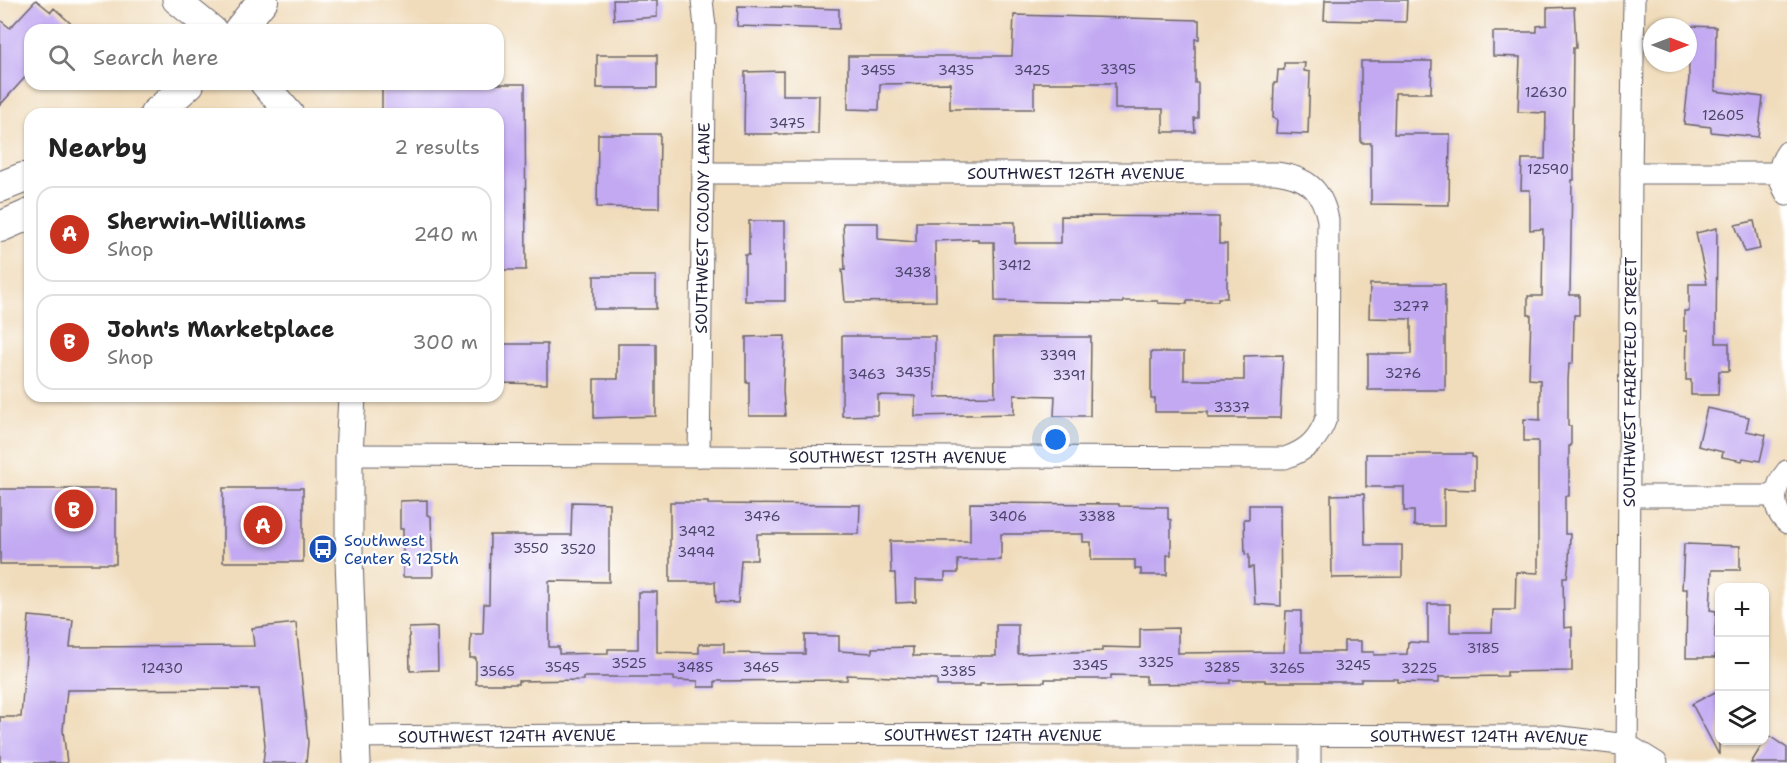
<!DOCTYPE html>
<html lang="en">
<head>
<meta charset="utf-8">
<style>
  body { margin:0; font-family:"Shantell Sans",sans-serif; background:#f6f6f6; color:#222 }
  .controls { position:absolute; right:18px; bottom:18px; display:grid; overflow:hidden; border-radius:12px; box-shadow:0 2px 4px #0004 }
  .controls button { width:54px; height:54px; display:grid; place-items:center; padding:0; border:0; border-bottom:2px solid #e0e0e0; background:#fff; color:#222; font:30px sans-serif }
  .compass { position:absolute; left:1643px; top:18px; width:54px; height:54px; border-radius:50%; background:#fff; box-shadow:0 2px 4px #0004; rotate:90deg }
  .you { position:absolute; left:1056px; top:440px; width:21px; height:21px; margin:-15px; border:4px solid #fff; border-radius:50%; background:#1a73e8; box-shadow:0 0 0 9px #1a73e833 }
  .badge { display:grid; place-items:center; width:39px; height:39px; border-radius:50%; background:#c8321e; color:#fff; font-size:20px; font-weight:700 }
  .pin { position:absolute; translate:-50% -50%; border:3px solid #fff; box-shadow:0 2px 6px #0006 }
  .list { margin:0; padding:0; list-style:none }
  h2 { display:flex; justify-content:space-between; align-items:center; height:78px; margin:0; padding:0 24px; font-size:26px }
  h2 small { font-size:20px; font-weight:400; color:#767676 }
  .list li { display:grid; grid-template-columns:39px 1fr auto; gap:18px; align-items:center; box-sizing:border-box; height:96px; margin:0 12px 12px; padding:0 12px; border:2px solid #e0e0e0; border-radius:18px }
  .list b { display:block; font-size:22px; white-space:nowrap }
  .list p { margin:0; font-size:20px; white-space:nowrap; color:#767676 }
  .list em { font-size:20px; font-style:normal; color:#767676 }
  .icon { flex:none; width:33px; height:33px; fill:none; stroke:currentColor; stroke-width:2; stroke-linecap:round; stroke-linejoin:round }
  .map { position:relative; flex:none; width:1787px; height:763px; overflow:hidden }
  .search { position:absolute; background:#fff; box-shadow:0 2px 4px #0004; left:24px; top:24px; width:480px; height:66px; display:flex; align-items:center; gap:15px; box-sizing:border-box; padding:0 21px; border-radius:18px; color:#767676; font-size:22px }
  .panel { position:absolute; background:#fff; box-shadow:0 2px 4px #0004; left:24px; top:108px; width:480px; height:294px; border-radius:18px }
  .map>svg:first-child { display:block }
  .building { fill:#c2a9f2 }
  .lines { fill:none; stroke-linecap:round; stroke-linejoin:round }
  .minor-casing { stroke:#6a6367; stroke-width:23 }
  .tertiary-casing { stroke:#6a6367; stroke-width:29 }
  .secondary-casing { stroke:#6a6367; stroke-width:32 }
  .minor { stroke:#fff; stroke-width:21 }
  .tertiary { stroke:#fff; stroke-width:27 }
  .secondary { stroke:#fff; stroke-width:30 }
  .labels { text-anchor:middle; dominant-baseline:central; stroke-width:4.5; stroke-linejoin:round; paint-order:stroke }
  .number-label { font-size:14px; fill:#4a4469 }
  .street-label { font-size:16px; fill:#22223b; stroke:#fff }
  .transit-label { font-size:16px; fill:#164399; stroke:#fff; text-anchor:start }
</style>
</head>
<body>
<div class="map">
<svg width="1787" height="763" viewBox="0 0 1787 763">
  <rect width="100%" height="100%" fill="#fff"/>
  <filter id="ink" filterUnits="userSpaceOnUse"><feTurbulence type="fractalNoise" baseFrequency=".0167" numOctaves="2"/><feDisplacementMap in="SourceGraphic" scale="12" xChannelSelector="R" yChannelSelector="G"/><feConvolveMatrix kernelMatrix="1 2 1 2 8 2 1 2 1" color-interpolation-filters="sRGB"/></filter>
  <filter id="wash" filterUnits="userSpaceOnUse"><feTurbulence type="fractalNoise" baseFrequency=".008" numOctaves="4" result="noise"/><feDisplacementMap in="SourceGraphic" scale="24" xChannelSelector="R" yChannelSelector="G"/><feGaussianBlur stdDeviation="1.35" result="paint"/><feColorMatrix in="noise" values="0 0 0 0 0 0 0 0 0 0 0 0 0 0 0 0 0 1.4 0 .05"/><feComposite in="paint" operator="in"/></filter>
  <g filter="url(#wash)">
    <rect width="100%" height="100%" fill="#f0dbba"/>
    <g id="blocks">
      <path class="building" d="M36 0 51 12 54 8 78 30H30V72L0 105V20L10 28Z
        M613 0H657V17L614 20Z
        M1325 0H1407L1406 22 1324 20Z
        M738 6 839 9V29L737 26Z
        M1574 7 1576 48H1573L1572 138 1573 152H1574V180H1572L1570 295H1579V315H1574L1573 364H1569L1568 380V426H1571V446H1569V496H1565V534H1570L1569 562 1567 577H1563L1564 628 1572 627V671L1507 672V676L1439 677V683L1398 682V679H1361V682H1265V680H1230V683L1146 684V676L1111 675V679H1045V682L980 683V686H937V679L847 675V680L715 681V687H698V681L674 680V677H583V680L518 681V684H476V658H470L471 634H483L484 604H489L490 535H571L572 502 609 503V582L549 581V647H559V654L608 653V649H638V592H657V652L699 653V644H724V653L805 654V635L839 636V651L872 653V648L913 647V656H996V625H1018V654L1102 651V647L1140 648V629L1178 628V653L1284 652 1286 611H1301V652H1344V641H1361V652H1374V655L1407 654 1408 642 1428 643V604H1450V632H1492L1493 610H1515L1516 572 1538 573V441H1524V419L1540 420V380L1529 379 1531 315H1528V296H1542L1543 229 1530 230V190H1521L1522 159H1545L1546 113 1518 112 1520 57 1493 56V32H1537V26L1547 25V8Z
        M1014 15 1199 20V39H1195V83H1198V118H1194L1195 132H1163V109H1115V83H1034V109H950V83L880 84 879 110 848 109V56H1012Z
        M1688 26 1716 27 1715 91 1763 97 1758 137 1711 132V127L1684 124 1689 78Z
        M597 55H657V88H597Z
        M1361 61H1432L1431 93H1395L1394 134H1450L1449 205 1371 204V143H1361Z
        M1284 63H1305L1304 71 1310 72 1308 134 1276 133 1277 119 1273 118 1274 83H1277L1278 70H1284Z
        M783 71V95H819L818 134H744L745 72Z
        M382 84H525L526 270H498V114H382Z
        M598 134H660L659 208 597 207Z
        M1061 216 1219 217V244H1227V298H1218V301H1187V304L1158 303V301H1123V303L995 301 994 242H978V239L935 241 936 301 845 302 842 269 845 270 843 223H878V239L916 242V222H1015V243H1061Z
        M749 221H785V301H745V255H749Z
        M1754 221 1760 249 1745 252 1735 225Z
        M1717 228 1716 343H1729V371H1719L1718 395H1691V380H1686L1687 331H1684V311H1689V284H1707L1696 233Z
        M594 276H656V309H594Z
        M1370 284H1445V390H1368V354H1411V319L1369 318Z
        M785 336 783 391 785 416H749V382H746V337Z
        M842 336H935V397L995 396 994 337H1091L1090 416H1054L1055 396 1014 395V414L915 416V396L878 395V415L842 416Z
        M498 344H547V384L498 383Z
        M618 344H656V416L594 418V379H618Z
        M1151 352H1184V380H1244V356L1283 355 1280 418H1208V412H1155V399H1151Z
        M1707 408 1749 417 1746 431 1766 435 1760 461 1743 458 1742 461 1722 457 1723 452 1698 446Z
        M1366 454H1472V457H1475V490L1444 489V526H1414V511H1404V487H1366Z
        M223 488H303V562H223Z
        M0 489H116V564H0Z
        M1364 494 1365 545H1402V577L1332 578 1331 495Z
        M427 500V515L431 516 433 577H403V529H400V501Z
        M670 502H708V504L860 505 859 534H757V560H741L738 603 716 602 715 582H670Z
        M970 503 1119 504V506L1168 507V519L1171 520V555H1167V575H1141V569H1135V560H1091V542H1083V534H1001V560H958V573H945V580H916V602L896 603 895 573H891L890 541H970Z
        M1249 505H1280L1281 606 1255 604 1253 567 1249 568V555L1245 554 1244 519H1249Z
        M1684 544 1740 546V570H1712L1710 610 1716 611 1715 637H1719V654H1715V658H1686L1687 589H1682Z
        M29 616 73 620 70 647 254 646 252 628 296 623 308 742 306 763H263L265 745 259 689 67 690 63 730 67 763H0V717H21Z
        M437 627 438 670 410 671 409 628Z
        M1719 690V755L1692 704Z
        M1768 735 1787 748V763H1751Z"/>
    </g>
  </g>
  <g filter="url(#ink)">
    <use href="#blocks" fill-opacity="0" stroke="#6a6367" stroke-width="1.5"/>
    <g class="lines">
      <g class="minor-casing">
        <g id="minor">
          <path d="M1787 152C1776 167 1778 180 1787 195"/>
          <path d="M1631 173H1779"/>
          <path id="s1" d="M349 455 1285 458C1308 450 1319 439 1327 416L1328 220C1322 189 1307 177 1276 173H703"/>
          <path id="s2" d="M699 456 705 27 702 0"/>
          <path d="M1787 471C1774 486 1770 508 1787 523"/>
          <path d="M1630 496H1775"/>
          <path id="s3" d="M357 737 685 734 1553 736 1628 745 1657 763"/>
          <path d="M1310 763V735"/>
          <path id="s4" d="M1627 763 1631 173 1634 0"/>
        </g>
      </g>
      <g class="tertiary-casing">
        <path id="tertiary" d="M176 0 213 30
          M264 84 290 114
          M352 396 349 455V560L357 763"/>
      </g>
      <g class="secondary-casing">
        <path id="secondary" d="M239 30 263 0
          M155 114 189 84
          M0 187 23 178H30
          M0 227 30 214"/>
      </g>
      <use href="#minor" class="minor"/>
      <use href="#tertiary" class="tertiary"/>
      <use href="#secondary" class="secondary"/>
    </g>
  </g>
  <defs>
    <g id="bus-disc" transform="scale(1.5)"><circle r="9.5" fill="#1a4fb4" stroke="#fff"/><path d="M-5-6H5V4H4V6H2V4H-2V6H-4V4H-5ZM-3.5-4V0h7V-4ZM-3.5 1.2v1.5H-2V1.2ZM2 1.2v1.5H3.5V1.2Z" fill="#fff"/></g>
  </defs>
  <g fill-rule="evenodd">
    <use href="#bus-disc" x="323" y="549"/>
  </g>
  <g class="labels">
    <g class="number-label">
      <text x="1118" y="69">3395</text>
      <text x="878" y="70">3455</text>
      <text x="956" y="70">3435</text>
      <text x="1032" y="70">3425</text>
      <text x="1546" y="92">12630</text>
      <text x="1723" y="115">12605</text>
      <text x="787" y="123">3475</text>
      <text x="1548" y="169">12590</text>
      <text x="1015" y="265">3412</text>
      <text x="913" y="272">3438</text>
      <text x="1411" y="306">3277</text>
      <text x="1058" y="355">3399</text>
      <text x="913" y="372">3435</text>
      <text x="1403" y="373">3276</text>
      <text x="867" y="374">3463</text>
      <text x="1069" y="375">3391</text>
      <text x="1232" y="407">3337</text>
      <text x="762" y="516">3476</text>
      <text x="1008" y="516">3406</text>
      <text x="1097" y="516">3388</text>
      <text x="697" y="531">3492</text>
      <text x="531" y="548">3550</text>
      <text x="578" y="549">3520</text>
      <text x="696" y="552">3494</text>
      <text x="1483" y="648">3185</text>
      <text x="1156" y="662">3325</text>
      <text x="629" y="663">3525</text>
      <text x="1090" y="665">3345</text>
      <text x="1353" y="665">3245</text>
      <text x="562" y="667">3545</text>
      <text x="695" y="667">3485</text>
      <text x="761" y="667">3465</text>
      <text x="1222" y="667">3285</text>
      <text x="162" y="668">12430</text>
      <text x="1287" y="668">3265</text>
      <text x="1419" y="668">3225</text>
      <text x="497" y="671">3565</text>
      <text x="958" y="671">3385</text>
    </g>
    <g class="street-label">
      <text x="1076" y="173">SOUTHWEST 126TH AVENUE</text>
      <text stroke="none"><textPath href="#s2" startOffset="228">SOUTHWEST COLONY LANE</textPath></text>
      <text stroke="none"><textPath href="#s4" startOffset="381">SOUTHWEST FAIRFIELD STREET</textPath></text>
      <text stroke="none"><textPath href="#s1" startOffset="549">SOUTHWEST 125TH AVENUE</textPath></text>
      <text stroke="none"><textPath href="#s3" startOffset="636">SOUTHWEST 124TH AVENUE</textPath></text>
      <text stroke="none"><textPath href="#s3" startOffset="150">SOUTHWEST 124TH AVENUE</textPath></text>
      <text stroke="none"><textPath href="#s3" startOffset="1122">SOUTHWEST 124TH AVENUE</textPath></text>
    </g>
    <g class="transit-label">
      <text x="344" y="540">Southwest<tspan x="344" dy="18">Center &amp; 125th</tspan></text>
    </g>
  </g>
</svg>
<div class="controls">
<button>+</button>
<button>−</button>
<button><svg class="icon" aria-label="layers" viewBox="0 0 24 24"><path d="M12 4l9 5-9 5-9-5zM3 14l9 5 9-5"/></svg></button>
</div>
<svg class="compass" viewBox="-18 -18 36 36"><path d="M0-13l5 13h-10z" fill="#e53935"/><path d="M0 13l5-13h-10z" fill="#767676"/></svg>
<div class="you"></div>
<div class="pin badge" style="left:263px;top:525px">A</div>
<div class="pin badge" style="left:74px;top:509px">B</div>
<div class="search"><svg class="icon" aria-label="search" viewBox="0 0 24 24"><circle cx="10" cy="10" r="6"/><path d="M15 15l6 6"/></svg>Search here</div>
<section class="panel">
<h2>Nearby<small>2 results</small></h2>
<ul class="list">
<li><span class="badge">A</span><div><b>Sherwin-Williams</b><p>Shop</p></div><em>240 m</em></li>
<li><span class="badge">B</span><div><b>John's Marketplace</b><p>Shop</p></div><em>300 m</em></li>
</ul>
</section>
</div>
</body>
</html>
